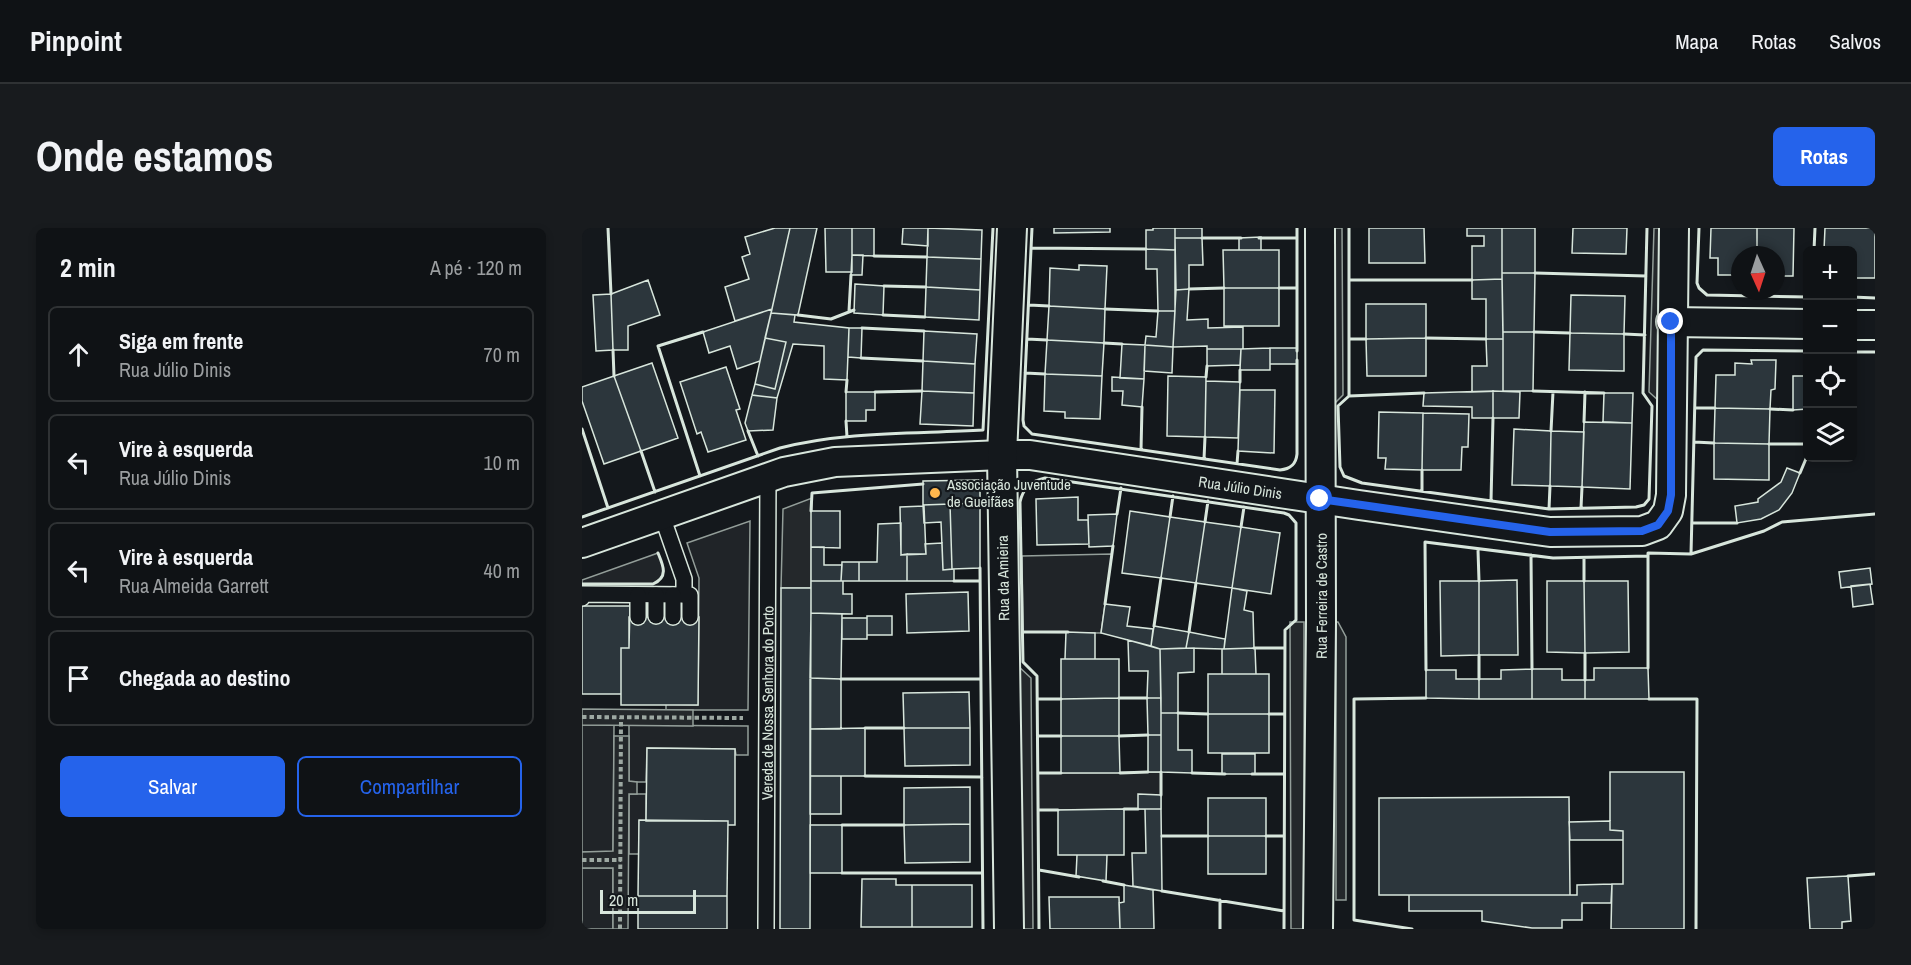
<!DOCTYPE html>
<html lang="pt">
<head>
<meta charset="utf-8">
<style>
  body { margin:0; font-family:"Archivo Narrow",sans-serif; background:#181b1e; color:#f1f3f6 }
  .controls { position:absolute; right:18px; top:18px; display:grid; overflow:hidden; border-radius:9px; box-shadow:0 3px 9px #0003 }
  .controls button { width:54px; height:54px; display:grid; place-items:center; padding:0; border:0; border-bottom:2px solid #2f3234; background:#0f1215; color:#f1f3f6; font:30px sans-serif }
  .compass { position:absolute; left:1149px; top:18px; width:54px; height:54px; border-radius:50%; background:#0f1215; box-shadow:0 3px 9px #0003; rotate:177deg }
  .scale { position:absolute; left:18px; bottom:15px; width:96px; box-sizing:border-box; padding-left:6px; border:3px solid #d8e6dc; border-top:0; font-size:16px; line-height:21px; white-space:nowrap; color:#d8e6dc; -webkit-text-stroke:4px #14181c; paint-order:stroke }
  .stop { position:absolute; width:18px; height:18px; margin:-14px; border:4px solid #2563eb; border-radius:50%; background:#fff }
  .stop.end { background:#2563eb; border-color:#fff; box-shadow:0 2px 6px #0008 }
  .list { margin:0; padding:0; list-style:none }
  h2 { display:flex; justify-content:space-between; align-items:center; height:78px; margin:0; padding:0 24px; font-size:26px }
  h2 small { font-size:20px; font-weight:400; color:#9b9ea0 }
  .list li { display:grid; grid-template-columns:39px 1fr auto; gap:18px; align-items:center; box-sizing:border-box; height:96px; margin:0 12px 12px; padding:0 12px; border:2px solid #2f3234; border-radius:9px }
  .list b { display:block; font-size:22px; white-space:nowrap }
  .list p { margin:0; font-size:20px; white-space:nowrap; color:#9b9ea0 }
  .list em { font-size:20px; font-style:normal; color:#9b9ea0 }
  .actions { display:flex; gap:12px; padding:18px 24px }
  .actions a { flex:1; padding:14px 0; border:2px solid #2563eb; border-radius:9px; text-align:center; font-size:21px; color:#2563eb }
  .actions .main { background:#2563eb; color:#fff }
  .icon { flex:none; width:33px; height:33px; fill:none; stroke:currentColor; stroke-width:2; stroke-linecap:round; stroke-linejoin:round }
  .map { position:relative; flex:none; width:1293px; height:701px; overflow:hidden; border-radius:9px }
  header { display:flex; align-items:center; gap:36px; box-sizing:border-box; height:84px; padding:0 30px; background:#0f1215; border-bottom:2px solid #2f3234 }
  header strong { font-size:28px }
  nav { display:flex; gap:33px; margin-inline-start:auto; font-size:21px }
  .intro { display:flex; align-items:center; justify-content:space-between; box-sizing:border-box; height:144px; padding:0 36px }
  h1 { margin:0; font-size:42px }
  .button { padding:15px 27px; border-radius:9px; background:#2563eb; color:#fff; font-size:21px; font-weight:700 }
  main { display:flex; gap:36px; padding:0 36px }
  aside { flex:1; background:#0f1215; border-radius:9px; box-shadow:0 3px 9px #0003 }
  .map>svg:first-child { display:block }
  .green { fill:#202428; stroke:#939e99; stroke-width:1.5 }
  .parking { fill:#24282b; stroke:#939e99; stroke-width:1.5 }
  .building { fill:#2c363c; stroke:#d8e6dc; stroke-width:1.5 }
  .lines { fill:none; stroke-linecap:round; stroke-linejoin:round }
  .lane-casing { stroke:#d8e6dc; stroke-width:18 }
  .street-casing { stroke:#d8e6dc; stroke-width:32 }
  .path { stroke:#9da8a2; stroke-width:4; stroke-dasharray:4.5 3; stroke-linecap:butt }
  .lane { stroke:#14181c; stroke-width:15 }
  .street { stroke:#14181c; stroke-width:28 }
  .wall { stroke:#d8e6dc; stroke-width:3 }
  .route { stroke:#2563eb; stroke-width:8 }
  .poi-dot { fill:#ffb74d; stroke:#14181c; stroke-width:2 }
  .labels { text-anchor:middle; dominant-baseline:central; stroke-width:4.5; stroke-linejoin:round; paint-order:stroke }
  .poi-label { font-size:15px; fill:#d8e6dc; stroke:#14181c; text-anchor:start }
  .street-label { font-size:15px; fill:#d8e6dc; stroke:#14181c }
</style>
</head>
<body>
<header>
<strong>Pinpoint</strong>
<nav><a>Mapa</a><a>Rotas</a><a>Salvos</a></nav>
</header>
<div class="intro"><h1>Onde estamos</h1><a class="button">Rotas</a></div>
<main>
<aside>
<h2>2 min<small>A pé · 120 m</small></h2>
<ul class="list">
<li><svg class="icon" aria-label="ahead" viewBox="0 0 24 24"><path d="M12 20V5M6 11l6-6 6 6"/></svg><div><b>Siga em frente</b><p>Rua Júlio Dinis</p></div><em>70 m</em></li>
<li><svg class="icon" aria-label="left" viewBox="0 0 24 24"><path d="M17 20v-9H6M10 6l-5 5 5 5"/></svg><div><b>Vire à esquerda</b><p>Rua Júlio Dinis</p></div><em>10 m</em></li>
<li><svg class="icon" aria-label="left" viewBox="0 0 24 24"><path d="M17 20v-9H6M10 6l-5 5 5 5"/></svg><div><b>Vire à esquerda</b><p>Rua Almeida Garrett</p></div><em>40 m</em></li>
<li><svg class="icon" aria-label="arrive" viewBox="0 0 24 24"><path d="M6 21V4h12l-3 4 3 4H6"/></svg><div><b>Chegada ao destino</b></div></li>
</ul>
<div class="actions"><a class="main">Salvar</a><a>Compartilhar</a></div>
</aside>
<div class="map">
<svg width="1293" height="701" viewBox="0 0 1293 701">
  <rect width="100%" height="100%" fill="#14181c"/>
  <path class="green" d="M168 293 166 482H84V476L116 477 117 350 105 315Z
    M76 325C81 337 87 349 71 356H0V352Z
    M530 326 519 405 441 404 440 328Z
    M0 497H32L31 624H0Z
    M47 497 166 498V527H154L153 521 65 520 64 554H47Z
    M579 544V581L456 582V545Z
    M47 566H64V593H57V626H47Z
    M0 640H31V701H0Z"/>
  <path class="parking" d="M750 0H760L761 167 750 178Z
    M1072 0H1081L1076 172 1067 164Z
    M230 270 229 360H199L201 281Z
    M708 394H722V701H709Z
    M754 394H756L764 409V672H754Z
    M435 437 449 450 451 701H437Z
    M0 481 111 482V498L0 497Z
    M32 508H47V553L55 554V566H47L46 701H31V640H0V624L31 623Z"/>
  <path class="building" d="M193 0H208L190 81 153 93 143 59 167 51 160 29 168 26 163 9Z
    M208 0H235L216 87 189 85Z
    M243 0H270V44H244Z
    M270 0H292V28L270 27Z
    M321 0H346V18L320 16Z
    M346 0 400 2 399 31 345 29Z
    M472 0H528V4L472 5Z
    M571 0H593V22L564 21V2H571Z
    M593 0H620V10H593Z
    M787 0H842L843 35H787Z
    M885 0H920V51L890 52V18H902V8H885Z
    M920 0H953V45H920Z
    M991 0H1045L1044 26 990 25Z
    M1129 0H1175V27H1158V47H1136V30H1128Z
    M1175 0H1212L1211 48H1194V27H1175Z
    M1243 0H1293V50H1270V22H1242Z
    M679 9V22H657V10Z
    M593 10H620L621 37H607V61L594 62Z
    M564 21 593 22V83H576L575 41H564Z
    M641 22H697V60H642Z
    M270 27H281L280 47H269Z
    M345 29 399 31 398 62 344 59Z
    M497 37 525 38 523 81 467 78 468 40 497 42Z
    M920 45H953L952 104H921Z
    M920 51 921 111H904V71H890V52Z
    M66 52 78 87 46 98V122H31L29 66Z
    M273 56 302 58 301 87 272 85Z
    M344 59 398 62 397 92 343 89Z
    M642 60H697V98H642Z
    M607 61 605 92 626 91V100L661 99V121H625V118L591 119 594 62Z
    M29 66 31 122 14 123 11 67Z
    M989 67 1043 68 1042 106 988 105Z
    M784 76H844V110L784 111Z
    M467 78 523 81 522 115 465 112Z
    M190 81 178 133 155 141 148 118 127 125 121 104Z
    M576 83H593L591 119 563 117 564 108 574 109Z
    M189 85 213 87 212 94 267 100 265 152 242 151V118L211 116 195 170 170 167 173 156 193 161 204 114 183 110Z
    M267 100H280L279 130 266 129Z
    M342 103 395 106 393 136 341 133Z
    M921 104H952L951 163H921Z
    M988 105 1042 106V143L987 142Z
    M183 110 204 114 193 161 173 156Z
    M844 110V148H785L784 111Z
    M904 111H921V163L890 164V138H905Z
    M465 112 522 115 520 148 463 146Z
    M540 116 563 117 562 151 538 150Z
    M563 117 591 119 590 145 562 143Z
    M688 120H715V136H688Z
    M688 120V142H658L659 121Z
    M625 121H659L658 137 625 138Z
    M1169 132H1194L1193 161 1189 162 1188 181 1133 180 1134 147H1153V135L1170 136Z
    M341 133 393 136 392 165 340 163Z
    M70 135 96 210 59 223 32 148Z
    M144 139 158 181 154 182 164 212 126 224 119 204 115 206 98 154Z
    M463 146 520 148 518 191 483 190V184L462 183Z
    M32 148 59 223 22 236 0 173V159Z
    M586 148 624 149 623 209 585 208Z
    M1211 148H1226V181L1211 182Z
    M530 149 562 151 560 179 540 177 541 163H530Z
    M624 153 658 154 656 210 623 209Z
    M658 162H693L692 225 656 223Z
    M340 163 392 165 391 198 338 196Z
    M911 163V190H890V179L841 178 842 165Z
    M911 163 938 164 937 190H911Z
    M264 164H293V182H284V193H264Z
    M1022 165H1051L1050 195 1021 194Z
    M170 167 195 170 191 202 166 203 163 195Z
    M1133 180 1188 181 1187 216 1132 215Z
    M797 184 841 185 840 242 803 241 804 230H796Z
    M841 185 887 186 886 219H880L879 242H840Z
    M1002 194 1050 195 1048 261 1000 259Z
    M932 201 969 203 968 258 930 257Z
    M969 203 1002 204 1000 259 968 258Z
    M1132 215 1187 216V252L1132 251Z
    M1205 240 1218 245 1210 265 1197 282 1179 291 1155 295 1153 278 1176 274V271L1199 254Z
    M398 252V275L341 277V253Z
    M496 269V292H506L507 316 455 317 454 271Z
    M398 275V340L370 341 368 276Z
    M368 276 370 341 361 342 359 294 342 295 341 277Z
    M342 278 344 326 319 327 318 279Z
    M229 283H258V320L229 319Z
    M548 283 588 289 579 350 540 345Z
    M535 286 531 318 507 319 506 287Z
    M588 289 623 294 614 355 579 350Z
    M623 294 659 299 650 360 614 355Z
    M319 295V327L325 326V353H277V334H295L296 296Z
    M659 299 698 305 689 366 650 360Z
    M360 315 361 342 372 341V353H325V326H344L343 316Z
    M229 319H242V337H260L259 353H229Z
    M260 334H277V353H259Z
    M1288 340 1290 356 1259 360 1257 344Z
    M935 352 936 427H897V353Z
    M229 353H261V366H270V386L229 385Z
    M858 353H897V427L859 428Z
    M965 353H1002L1003 425 965 424Z
    M1002 353H1046L1047 424 1003 425Z
    M1288 356 1291 376 1271 379 1269 358Z
    M199 360H229L228 701H198Z
    M650 360 665 363 662 382 671 384 672 420 642 421Z
    M386 364 387 403 325 405 324 366Z
    M523 376 548 379 545 398 571 401 569 418 519 405Z
    M0 378H48L47 420H39V466H0Z
    M229 385 260 386 259 451 228 450Z
    M285 388H310V407H285Z
    M47 389H117L116 477H39V420H47Z
    M260 390H285V411H260Z
    M572 398 607 404 604 420 578 421 569 418Z
    M484 404 513 405V431H483Z
    M607 404 643 411 642 421 604 420Z
    M546 412 578 421 579 470H565L566 443H547Z
    M612 420V444L596 445V485H579L578 421Z
    M673 420 674 446H640V421Z
    M479 431H537V470L479 471Z
    M1012 440H1066L1067 471H1003V452H1012Z
    M950 441H980V452H1003V471H950Z
    M950 441V471H897V451H919V442Z
    M844 442H874V451H897V471L844 470Z
    M626 446H687V486H626Z
    M228 450 259 451V501H228Z
    M387 464 388 500H322L321 465Z
    M537 470V508H479V471Z
    M565 470H579V507H566Z
    M579 485H596V522H610V545L579 544Z
    M626 486H687V525H626Z
    M283 500V548H228V501Z
    M322 500H388V537L323 538Z
    M566 507H579V544H566Z
    M479 508H537L538 545H479Z
    M65 520 153 521V597H146V593H64Z
    M640 526H673V546H640Z
    M1028 544H1102V701H1029L1030 656H1041V603L1028 602Z
    M228 548H259V586H228Z
    M388 559V596L322 597V560Z
    M556 566 579 567V581H556Z
    M987 569 988 667H797V570Z
    M626 570H684V608H626Z
    M542 581V627H476V582Z
    M563 581H579L580 663 551 658 550 625H564Z
    M57 592 146 593 145 668H56Z
    M1028 593V602L1041 603V612H988L987 594Z
    M388 596V634L323 635 322 597Z
    M228 597H260V645H228Z
    M626 608H684V646H626Z
    M495 627H525L524 653 494 648Z
    M1266 648 1269 693 1260 694V701H1228L1225 650Z
    M280 651H314V657H330V699H279Z
    M1030 656 1029 675H1000V692H980V700H950L900 693V683H827V667H995V657Z
    M330 657H390V699H330Z
    M542 657 571 662 572 701H538L537 675 542 674Z
    M56 668H145V701H56Z
    M467 669H537L538 701H468Z"/>
  <g class="lines">
    <g class="lane-casing">
      <g id="lane">
        <path d="M102 367H108V389"/>
        <path d="M0 370V366L102 367V351L80 288"/>
        <path d="M74 388V367"/>
        <path d="M56 389V367"/>
        <path d="M91 389V367"/>
        <path id="s1" d="M184 701 186 249"/>
      </g>
    </g>
    <g class="street-casing">
      <g id="street">
        <path d="M1089 94 1226 96"/>
        <path d="M1270 97H1293"/>
        <path id="s2" d="M0 315 202 244 253 234 420 227H448L777 277 968 304 1060 303 1076 297 1086 283 1089 267 1092 0"/>
        <path d="M427 701 420 227 430 0"/>
        <path id="s3" d="M736 701 739 394 738 0"/>
      </g>
    </g>
    <path class="path" d="M0 489 161 490
      M0 632H39
      M38 701 39 490"/>
    <use href="#lane" class="lane"/>
    <use href="#street" class="street"/>
    <path class="wall" d="M26 0 29 66
      M450 0 441 192 442 198 450 206 698 242C708 241 714 237 715 226V132
      M715 0V123
      M767 0V168L756 178 758 239 762 248 780 255 967 281 1054 279 1062 277 1067 271 1070 178 1061 165 1065 0
      M1117 0 1115 55 1117 60 1125 67 1226 69
      M620 10H659
      M677 10H715
      M450 20 564 21
      M1232 22 1233 0
      M292 28 345 29
      M953 45 1064 48
      M767 52H890
      M302 58 344 59
      M697 60H715
      M607 61 642 60
      M1270 69 1293 70
      M447 77 467 78
      M523 81 576 83
      M267 83 269 47
      M216 87 249 91 272 82
      M301 87 343 89
      M280 100 342 103
      M952 104 988 105
      M1042 106 1063 107
      M844 110 904 111
      M445 111 465 112
      M767 111H784
      M522 115 540 116
      M31 122 32 148
      M1270 124H1293
      M279 130 341 133
      M443 145 463 146
      M624 149 625 138
      M658 154V142
      M951 163 1022 165
      M264 164 265 152
      M293 164 340 163
      M767 168 842 165
      M1113 180H1133
      M1188 181 1211 182
      M264 193 265 209
      M1002 194 1003 164
      M0 201 26 280
      M166 203 176 228
      M969 203 971 164
      M1112 214 1132 215
      M1187 216H1226
      M559 222 560 179
      M59 223 73 264
      M622 231 623 209
      M655 236 656 223
      M1218 245 1226 226
      M118 248 76 118 121 104
      M840 263V242
      M909 273 911 190
      M999 280 1000 259
      M967 281 968 258
      M229 283 230 265 341 256
      M535 286 539 260
      M0 289 198 220C264 203 334 206 401 202L411 0
      M588 289 591 268
      M623 294 626 273
      M1110 295H1155
      M659 299 662 279
      M896 322 897 353
      M1109 326 1182 303 1200 294 1293 286
      M949 327 950 441
      M1002 331V353
      M398 340 401 701
      M372 353H398
      M0 356H71C87 349 81 337 76 325
      M523 376 531 318
      M572 398 579 350
      M441 404H486
      M607 404 614 355
      M672 420H703
      M897 427V451
      M1066 440V325L1109 326 1114 129 1121 122 1226 123
      M844 442 843 314 971 330 1066 328
      M259 451H399
      M1003 452V425
      M537 470H565
      M456 471H479
      M1067 471H1115L1114 701
      M596 485 626 486
      M687 486H702
      M283 500H322
      M456 508H479
      M537 508 566 507
      M579 544V567
      M456 545H479
      M538 545 566 544
      M610 545 643 546
      M670 546H702
      M283 548 400 549
      M542 581H556
      M456 582H476
      M260 597H322
      M580 608H626
      M684 608H701
      M457 642 497 649
      M260 645H400
      M1266 648 1293 646
      M521 653 542 657
      M580 663 702 683
      M457 701 455 448 441 434 438 274C441 260 449 253 463 250L702 285 707 287 714 295V392L703 402 702 701
      M638 701V672
      M830 701 772 692V471L844 470"/>
  </g>
  <g class="lines">
    <path class="route" d="M738 271 968 304 1060 303 1076 297 1086 283 1089 267V94"/>
  </g>
  <circle class="poi-dot" cx="353" cy="265" r="6"/>
  <g class="labels">
    <g class="poi-label">
      <text x="365" y="256">Associação Juventude<tspan x="365" dy="17">de Gueifães</tspan></text>
    </g>
    <g class="street-label">
      <text stroke="none"><textPath href="#s2" startOffset="674">Rua Júlio Dinis</textPath></text>
      <text transform="translate(421 350) rotate(-91)">Rua da Amieira</text>
      <text stroke="none"><textPath href="#s3" startOffset="333">Rua Ferreira de Castro</textPath></text>
      <text stroke="none"><textPath href="#s1" startOffset="226">Vereda de Nossa Senhora do Porto</textPath></text>
    </g>
  </g>
</svg>
<div class="controls">
<button>+</button>
<button>−</button>
<button><svg class="icon" aria-label="locate" viewBox="0 0 24 24"><circle cx="12" cy="12" r="6"/><path d="M12 2v4M12 18v4M2 12h4M18 12h4"/></svg></button>
<button><svg class="icon" aria-label="layers" viewBox="0 0 24 24"><path d="M12 4l9 5-9 5-9-5zM3 14l9 5 9-5"/></svg></button>
</div>
<svg class="compass" viewBox="-18 -18 36 36"><path d="M0-13l5 13h-10z" fill="#e53935"/><path d="M0 13l5-13h-10z" fill="#9b9ea0"/></svg>
<div class="scale">20 m</div>
<div class="stop" style="left:738px;top:271px"></div>
<div class="stop end" style="left:1089px;top:94px"></div>
</div>
</main>
</body>
</html>
